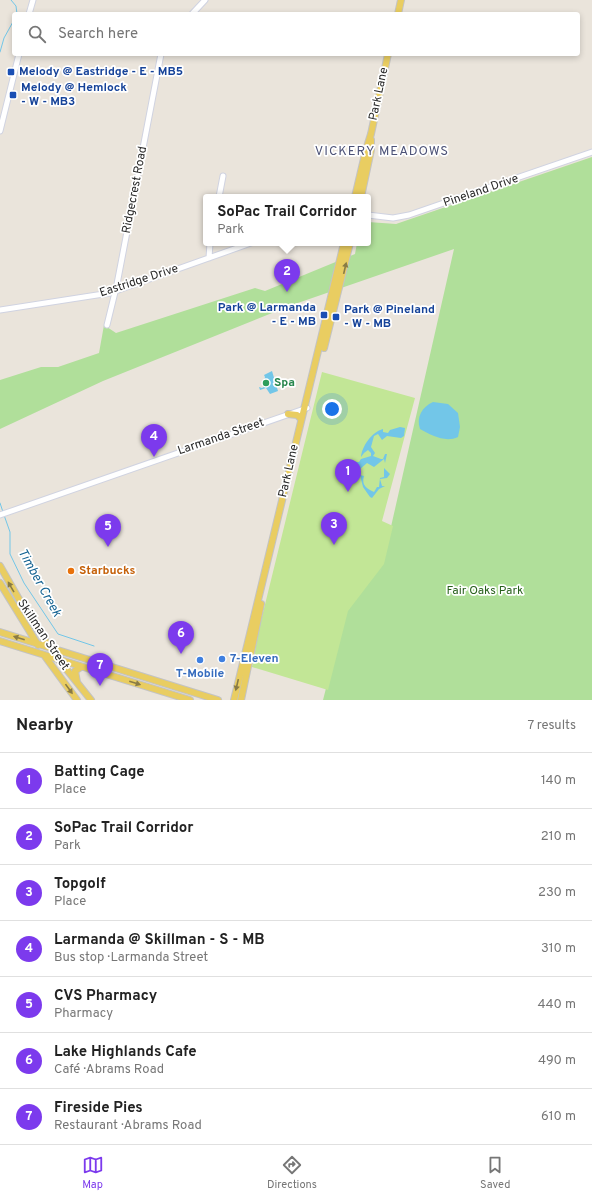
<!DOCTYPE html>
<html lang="en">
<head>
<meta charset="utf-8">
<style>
  body { margin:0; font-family:Overpass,sans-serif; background:#f6f6f6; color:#222 }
  .you { position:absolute; left:332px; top:409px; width:14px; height:14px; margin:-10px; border:3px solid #fff; border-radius:50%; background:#1a73e8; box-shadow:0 0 0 6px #1a73e833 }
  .badge { display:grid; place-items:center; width:26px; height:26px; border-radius:50%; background:#7c3aed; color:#fff; font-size:13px; font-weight:700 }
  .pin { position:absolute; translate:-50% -33px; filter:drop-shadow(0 1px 2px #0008) }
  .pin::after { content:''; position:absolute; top:21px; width:14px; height:12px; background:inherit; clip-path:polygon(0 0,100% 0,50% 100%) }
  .popup { position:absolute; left:203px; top:194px; width:168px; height:52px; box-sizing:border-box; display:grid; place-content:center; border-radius:4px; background:#fff; filter:drop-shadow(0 1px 3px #0005); font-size:13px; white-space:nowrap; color:#767676 }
  .popup b { font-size:15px; color:#222 }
  .popup::after { content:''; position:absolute; left:50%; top:100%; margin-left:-8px; border:8px solid transparent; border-top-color:#fff }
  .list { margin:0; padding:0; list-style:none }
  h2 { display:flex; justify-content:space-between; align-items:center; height:52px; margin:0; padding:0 16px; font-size:17px }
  h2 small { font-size:13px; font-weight:400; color:#767676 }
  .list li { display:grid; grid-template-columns:26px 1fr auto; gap:12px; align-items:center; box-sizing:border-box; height:56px; padding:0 16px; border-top:1px solid #e0e0e0 }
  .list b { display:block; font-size:15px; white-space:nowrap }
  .list p { margin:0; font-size:13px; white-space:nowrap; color:#767676 }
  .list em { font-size:13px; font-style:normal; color:#767676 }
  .icon { flex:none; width:22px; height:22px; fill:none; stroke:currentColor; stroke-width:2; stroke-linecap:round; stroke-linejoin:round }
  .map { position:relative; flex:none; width:592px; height:700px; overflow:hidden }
  .search { position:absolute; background:#fff; box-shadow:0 2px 6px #0003; left:12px; right:12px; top:12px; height:44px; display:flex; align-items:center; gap:10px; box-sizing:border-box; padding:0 14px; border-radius:4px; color:#767676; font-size:15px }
  .sheet { height:444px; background:#fff }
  nav { display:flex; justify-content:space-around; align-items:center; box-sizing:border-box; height:56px; border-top:1px solid #e0e0e0; background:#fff; font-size:11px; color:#767676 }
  nav a { display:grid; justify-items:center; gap:2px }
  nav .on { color:#7c3aed }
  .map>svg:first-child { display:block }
  .green { fill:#b0df9a }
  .pitch { fill:#c2e696 }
  .water { fill:#72c6e8 }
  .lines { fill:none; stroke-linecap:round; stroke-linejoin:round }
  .stream { stroke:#72c6e8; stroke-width:1 }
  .minor-casing { stroke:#d0d3e1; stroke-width:7 }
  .major-casing { stroke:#c3c3c3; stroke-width:8 }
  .minor { stroke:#fff; stroke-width:5 }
  .major { stroke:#e9cd61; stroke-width:6 }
  .oneway { fill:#897b45 }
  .transit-dot { fill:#1a4fb4; stroke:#fff; stroke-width:1.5 }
  .leisure-dot { fill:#2e9e5b; stroke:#fff; stroke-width:1.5 }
  .food-dot { fill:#e8710a; stroke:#fff; stroke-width:1.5 }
  .shop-dot { fill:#3f7fe0; stroke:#fff; stroke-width:1.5 }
  .labels { text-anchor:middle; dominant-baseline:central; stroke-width:3.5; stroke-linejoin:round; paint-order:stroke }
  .transit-label { font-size:12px; font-weight:bold; fill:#164399; stroke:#fff; text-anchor:start }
  .street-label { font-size:12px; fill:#292929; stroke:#fff }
  .leisure-label { font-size:12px; font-weight:bold; fill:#27864d; stroke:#fff; text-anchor:start }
  .food-label { font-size:12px; font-weight:bold; fill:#c56008; stroke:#fff; text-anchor:start }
  .park-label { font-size:12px; fill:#29611d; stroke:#fff }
  .shop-label { font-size:12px; font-weight:bold; fill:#366cbe; stroke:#fff; text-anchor:start }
  .neighbourhood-label { font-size:13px; letter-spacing:1px; fill:#4c5277; stroke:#fff }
  .water-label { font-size:13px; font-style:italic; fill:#146392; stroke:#fff }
</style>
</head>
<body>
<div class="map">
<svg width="592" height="700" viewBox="0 0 592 700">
  <rect width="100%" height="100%" fill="#eae4db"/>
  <path class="green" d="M592 157V700H323L345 614 383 562 454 249 292 305 103 381 0 429V380L41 367H58L99 353 104 325 116 333 255 288 265 291 355 254 357 243H368V222L396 224Z"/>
  <path class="pitch" d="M322 372 415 398 382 521 393 526 384 564 348 611 328 690 252 667 259 629Z"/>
  <path class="water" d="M272 371 278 391 270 394 266 388 260 390 259 387 262 388 266 386 264 380 265 377 264 375Z
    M433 402 448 404 458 413 460 427 458 437C445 443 431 435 420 429 416 417 422 407 433 402Z
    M400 427 405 428 404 436 401 438 387 436 382 440 378 434 374 436 371 447 375 453 373 456 381 459H383L385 454H387L385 463 384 459 374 467 367 463 359 470 360 475 364 476C361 485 367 489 374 492L377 487H379L380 478 384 477V468L390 474 387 478 380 479 382 486H385L379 489 372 498 370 497 363 487 360 475 356 473 350 474 347 470 352 462H359L361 459 371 456V453L368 450 364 453 361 457C362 446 372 432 383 429V432L388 433 390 430Z"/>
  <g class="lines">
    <path class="stream" d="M11 0 16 6 17 14
      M0 52 4 38 14 20
      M0 503 3 512
      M4 515 10 532V554L24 583 58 634 94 646"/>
    <g class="minor-casing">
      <path id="minor" d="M29 14 33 0
        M192 14 205 0
        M0 131 19 54
        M219 197 223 176
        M368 215 393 218 409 215 592 152
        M209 258 210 243
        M0 310 110 293 251 243
        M107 325 117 284 161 54
        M0 515 307 408"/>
    </g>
    <g class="major-casing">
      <path id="major" d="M398 14 401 0
        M355 197 366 150 371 134 388 54
        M361 197 371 150V140
        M324 348 350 243
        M288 414 297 415 301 419
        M0 566 24 608 50 648
        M0 583 38 645
        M0 632 218 700
        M0 641 190 700
        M44 655 77 700
        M59 660 91 700
        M77 682 75 671 81 667
        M234 700 344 243
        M241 700 261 604"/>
    </g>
    <use href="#minor" class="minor"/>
    <use href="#major" class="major"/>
  </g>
  <defs><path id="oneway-solid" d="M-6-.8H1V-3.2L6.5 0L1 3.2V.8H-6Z"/></defs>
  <g class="oneway">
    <use href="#oneway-solid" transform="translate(345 268) rotate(-77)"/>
    <use href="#oneway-solid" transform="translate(11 587) rotate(-120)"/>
    <use href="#oneway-solid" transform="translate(19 638) rotate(-162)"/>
    <use href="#oneway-solid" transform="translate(135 683) rotate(17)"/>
    <use href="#oneway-solid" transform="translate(237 685) rotate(103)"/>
    <use href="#oneway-solid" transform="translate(69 689) rotate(54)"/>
  </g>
  <g class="transit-dot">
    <rect x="7" y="68" width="8" height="8" rx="2"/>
    <rect x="9" y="91" width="8" height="8" rx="2"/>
    <rect x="320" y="311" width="8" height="8" rx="2"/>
    <rect x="332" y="313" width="8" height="8" rx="2"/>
  </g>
  <circle class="leisure-dot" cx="266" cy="383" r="4"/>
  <circle class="food-dot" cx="71" cy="571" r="4"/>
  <g class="shop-dot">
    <circle cx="222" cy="659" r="4"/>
    <circle cx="200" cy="660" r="4"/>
  </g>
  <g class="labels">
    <g class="transit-label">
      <text x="19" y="72">Melody @ Eastridge - E - MB5</text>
      <text x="21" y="88">Melody @ Hemlock<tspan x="21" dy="14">- W - MB3</tspan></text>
      <text x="316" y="308" text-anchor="end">Park @ Larmanda<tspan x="316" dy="14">- E - MB</tspan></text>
      <text x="344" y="310">Park @ Pineland<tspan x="344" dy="14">- W - MB</tspan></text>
    </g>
    <g class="street-label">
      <text transform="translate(379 94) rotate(-78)">Park Lane</text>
      <text transform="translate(135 190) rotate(-79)">Ridgecrest Road</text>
      <text transform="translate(481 191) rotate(-19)">Pineland Drive</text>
      <text transform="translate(139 281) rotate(-18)">Eastridge Drive</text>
      <text transform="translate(221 437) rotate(-19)">Larmanda Street</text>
      <text transform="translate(289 471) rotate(-77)">Park Lane</text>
      <text transform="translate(43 635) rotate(56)">Skillman Street</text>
    </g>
    <g class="leisure-label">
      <text x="274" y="383">Spa</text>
    </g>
    <g class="food-label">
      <text x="79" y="571">Starbucks</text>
    </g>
    <g class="park-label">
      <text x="485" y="591">Fair Oaks Park</text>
    </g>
    <g class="shop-label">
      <text x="230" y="659">7-Eleven</text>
      <text x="200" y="674" text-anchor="middle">T-Mobile</text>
    </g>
    <g class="neighbourhood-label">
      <text x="382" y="152">VICKERY MEADOWS</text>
    </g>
    <g class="water-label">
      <text transform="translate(39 583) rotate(61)">Timber Creek</text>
    </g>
  </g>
</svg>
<div class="you"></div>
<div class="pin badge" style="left:348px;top:492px">1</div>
<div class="pin badge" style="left:287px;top:292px">2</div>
<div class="popup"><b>SoPac Trail Corridor</b>Park</div>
<div class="pin badge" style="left:334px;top:545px">3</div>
<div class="pin badge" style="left:154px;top:457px">4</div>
<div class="pin badge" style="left:108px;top:547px">5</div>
<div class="pin badge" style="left:181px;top:654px">6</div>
<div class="pin badge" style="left:100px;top:686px">7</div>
<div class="search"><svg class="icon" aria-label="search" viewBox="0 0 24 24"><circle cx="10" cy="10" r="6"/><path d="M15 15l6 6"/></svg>Search here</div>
</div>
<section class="sheet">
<h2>Nearby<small>7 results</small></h2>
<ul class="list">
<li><span class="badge">1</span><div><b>Batting Cage</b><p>Place</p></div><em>140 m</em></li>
<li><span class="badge">2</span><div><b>SoPac Trail Corridor</b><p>Park</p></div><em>210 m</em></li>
<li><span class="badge">3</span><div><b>Topgolf</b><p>Place</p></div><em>230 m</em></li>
<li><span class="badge">4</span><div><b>Larmanda @ Skillman - S - MB</b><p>Bus stop · Larmanda Street</p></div><em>310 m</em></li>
<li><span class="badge">5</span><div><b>CVS Pharmacy</b><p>Pharmacy</p></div><em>440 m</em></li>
<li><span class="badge">6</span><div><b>Lake Highlands Cafe</b><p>Café · Abrams Road</p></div><em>490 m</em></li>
<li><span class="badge">7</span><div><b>Fireside Pies</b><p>Restaurant · Abrams Road</p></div><em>610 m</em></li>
</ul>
</section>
<nav>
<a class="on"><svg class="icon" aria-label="map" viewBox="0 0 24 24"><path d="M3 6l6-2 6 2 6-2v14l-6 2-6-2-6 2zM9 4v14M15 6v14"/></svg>Map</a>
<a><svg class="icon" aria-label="directions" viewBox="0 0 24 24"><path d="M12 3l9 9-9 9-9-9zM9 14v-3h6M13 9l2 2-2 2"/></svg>Directions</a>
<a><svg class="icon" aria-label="saved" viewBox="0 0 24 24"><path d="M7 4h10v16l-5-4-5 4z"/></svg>Saved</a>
</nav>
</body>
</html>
